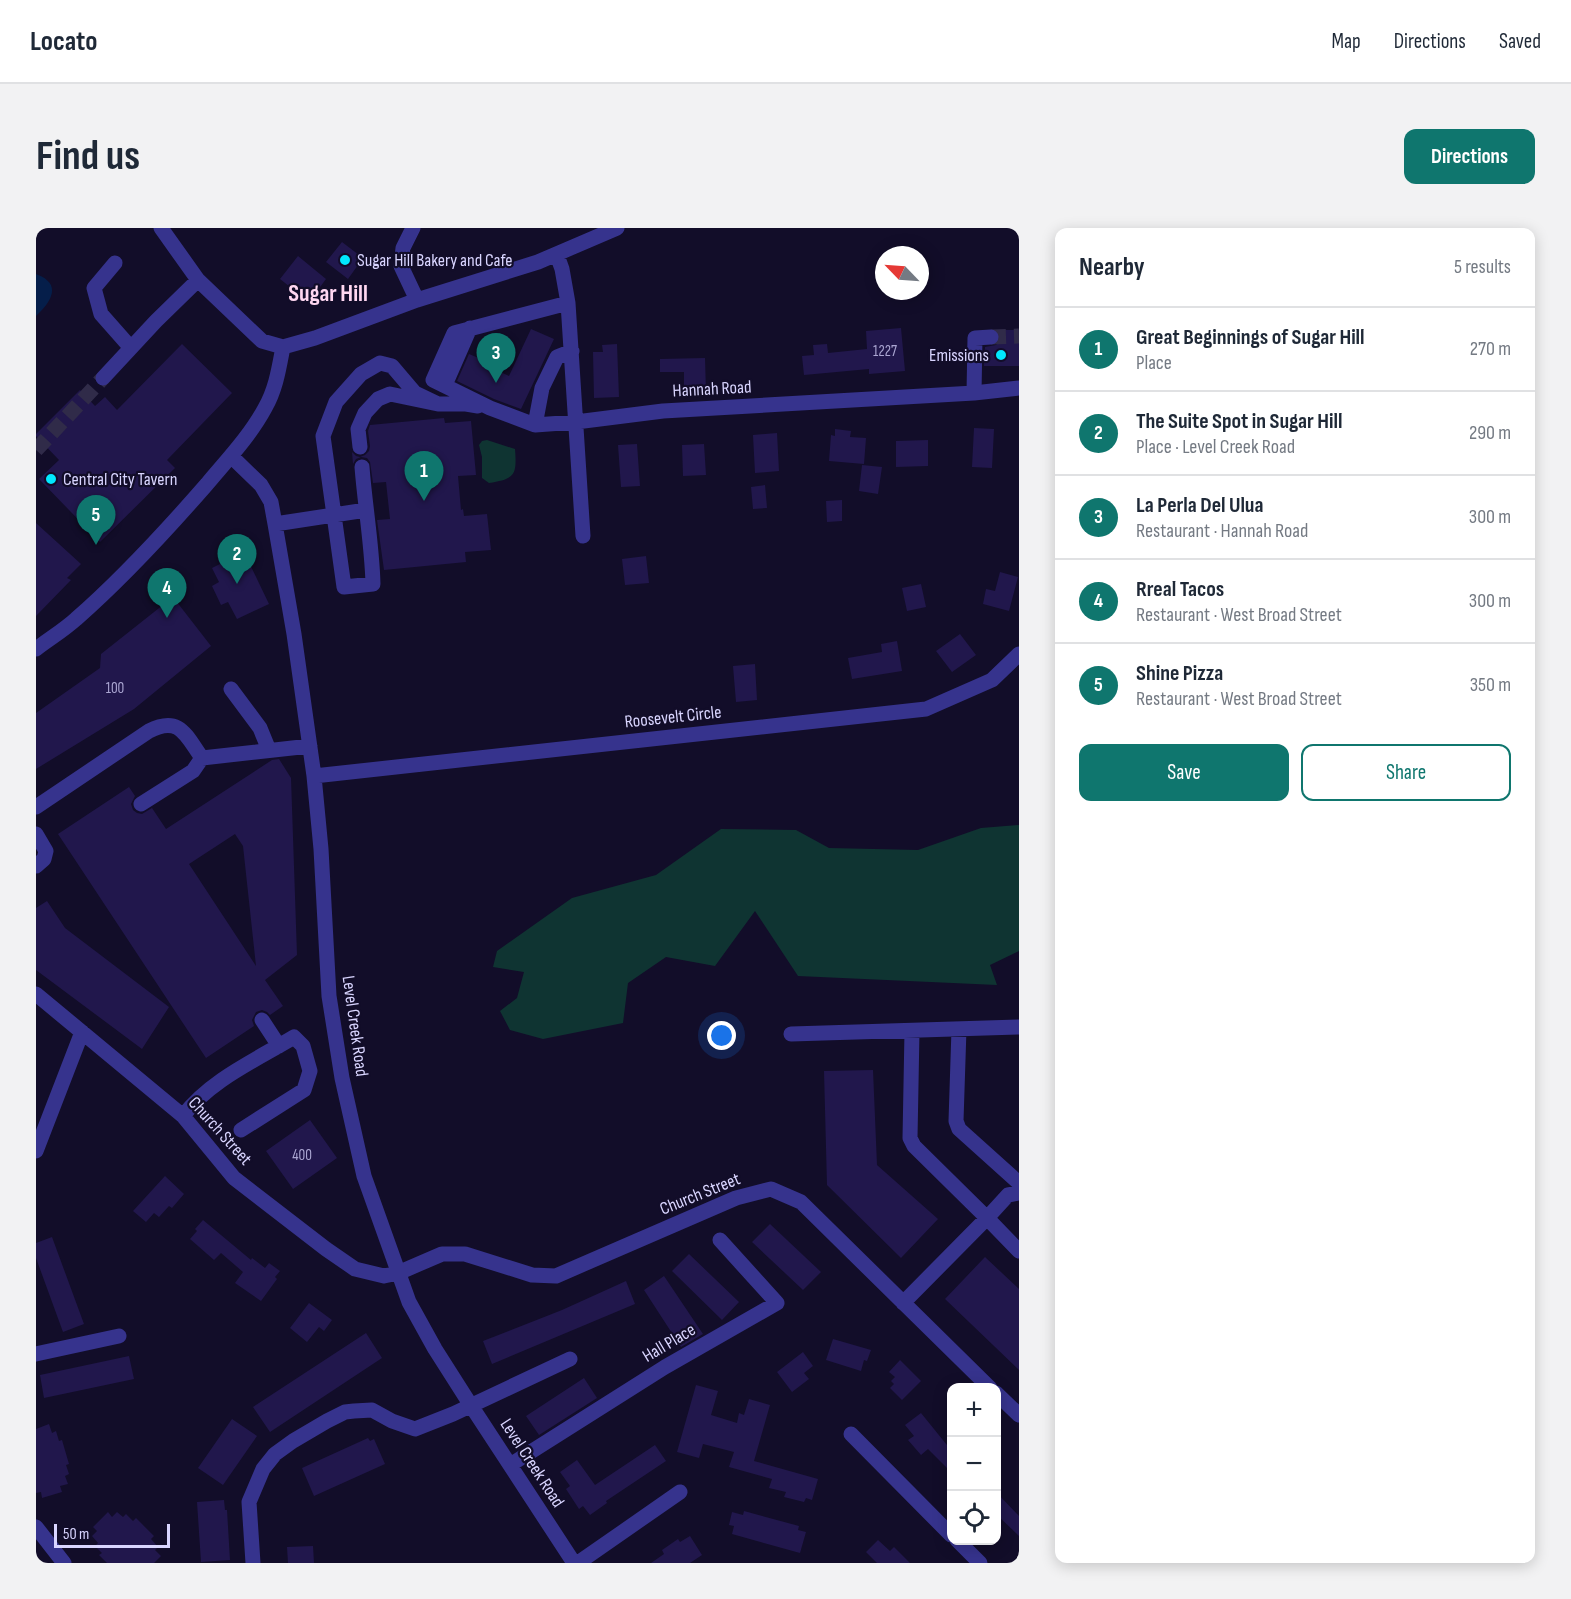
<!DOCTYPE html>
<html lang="en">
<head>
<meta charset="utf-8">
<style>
  body { margin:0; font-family:"Sofia Sans Condensed",sans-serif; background:#f2f2f3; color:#1f2937 }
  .controls { position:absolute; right:18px; bottom:18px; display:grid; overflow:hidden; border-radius:12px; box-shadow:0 3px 15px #0003 }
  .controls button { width:54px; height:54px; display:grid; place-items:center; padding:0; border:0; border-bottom:2px solid #e0e1e3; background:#fff; color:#1f2937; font:30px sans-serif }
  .compass { position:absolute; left:839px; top:18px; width:54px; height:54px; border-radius:50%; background:#fff; box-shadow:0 3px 15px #0003; rotate:295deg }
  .scale { position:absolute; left:18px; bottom:15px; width:116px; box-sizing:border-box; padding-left:6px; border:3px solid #d9d5ff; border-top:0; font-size:16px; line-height:21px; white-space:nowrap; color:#d9d5ff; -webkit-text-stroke:4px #120d29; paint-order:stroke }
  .you { position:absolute; left:686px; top:808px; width:21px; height:21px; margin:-15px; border:4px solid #fff; border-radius:50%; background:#1a73e8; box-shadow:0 0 0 9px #1a73e833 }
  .badge { display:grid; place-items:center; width:39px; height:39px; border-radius:50%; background:#0f766e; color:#fff; font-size:20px; font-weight:700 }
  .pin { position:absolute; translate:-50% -50px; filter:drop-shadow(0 2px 3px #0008) }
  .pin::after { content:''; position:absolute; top:32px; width:21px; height:18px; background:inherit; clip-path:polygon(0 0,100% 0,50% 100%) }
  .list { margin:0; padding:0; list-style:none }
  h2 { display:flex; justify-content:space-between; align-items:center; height:78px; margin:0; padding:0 24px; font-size:26px }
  h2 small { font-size:20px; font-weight:400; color:#747a83 }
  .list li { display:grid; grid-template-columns:39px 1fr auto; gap:18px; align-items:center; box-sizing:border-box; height:84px; padding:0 24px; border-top:2px solid #e0e1e3 }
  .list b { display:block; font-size:22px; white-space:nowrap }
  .list p { margin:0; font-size:20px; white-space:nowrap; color:#747a83 }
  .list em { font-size:20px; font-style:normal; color:#747a83 }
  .actions { display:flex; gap:12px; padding:18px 24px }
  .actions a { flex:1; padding:14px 0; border:2px solid #0f766e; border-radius:12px; text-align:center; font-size:21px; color:#0f766e }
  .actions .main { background:#0f766e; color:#fff }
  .icon { flex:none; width:33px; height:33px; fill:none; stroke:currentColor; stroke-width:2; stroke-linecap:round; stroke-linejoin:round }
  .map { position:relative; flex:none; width:983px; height:1335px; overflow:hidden; border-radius:12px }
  header { display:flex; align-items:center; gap:36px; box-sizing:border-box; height:84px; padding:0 30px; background:#fff; border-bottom:2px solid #e0e1e3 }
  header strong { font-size:28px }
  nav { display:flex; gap:33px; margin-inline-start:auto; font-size:21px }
  .intro { display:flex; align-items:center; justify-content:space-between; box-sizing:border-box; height:144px; padding:0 36px }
  h1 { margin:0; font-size:42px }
  .button { padding:15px 27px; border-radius:12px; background:#0f766e; color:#fff; font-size:21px; font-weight:700 }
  main { display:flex; gap:36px; padding:0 36px }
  aside { flex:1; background:#fff; border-radius:12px; box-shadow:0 3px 15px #0003 }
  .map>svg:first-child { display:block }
  .green { fill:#0f3432 }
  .water { fill:#051e4a }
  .building { fill:#21174c; fill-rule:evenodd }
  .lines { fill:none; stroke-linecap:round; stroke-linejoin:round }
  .minor-tunnel { stroke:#302b49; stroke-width:15; stroke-dasharray:15 8; stroke-linecap:butt }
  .minor { stroke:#36338d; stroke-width:15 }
  .poi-dot { fill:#01e8ff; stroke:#120d29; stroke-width:2 }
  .labels { text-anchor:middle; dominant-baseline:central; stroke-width:4.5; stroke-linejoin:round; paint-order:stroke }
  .number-label { font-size:15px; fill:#aba6d2 }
  .poi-label { font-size:18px; fill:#d9d5ff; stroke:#120d29; text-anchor:start }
  .street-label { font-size:18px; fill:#d9d5ff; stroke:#120d29 }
  .district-label { font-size:24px; font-weight:bold; fill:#ffd7f1; stroke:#120d29 }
</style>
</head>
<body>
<header>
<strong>Locato</strong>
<nav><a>Map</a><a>Directions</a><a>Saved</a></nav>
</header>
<div class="intro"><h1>Find us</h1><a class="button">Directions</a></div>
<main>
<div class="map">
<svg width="983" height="1335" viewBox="0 0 983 1335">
  <rect width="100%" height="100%" fill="#120d29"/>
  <path class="green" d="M451 212 479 221C481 247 479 251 453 255L446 250V229L443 217 446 213Z
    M983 597V723L954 737 961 757 762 748 719 683 679 738 630 729 592 755 587 795 507 811 474 802 464 783 481 770 488 744 457 739 461 723 536 670 620 647 685 601 760 602 793 620 882 622 945 600Z"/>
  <path class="water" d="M0 46C27 56 15 74 0 88Z"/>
  <path class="building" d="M306 14 327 30 312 51 290 34Z
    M262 28 290 51 273 74 244 51Z
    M865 100 869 143 833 146V141L768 147 766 128 778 127 777 117 791 116 792 125 831 121 830 103Z
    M495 101 518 111 485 181 458 171 421 153 433 126 445 131 443 134 473 148Z
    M962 102H983V138H948L949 119 960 117 963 114 965 108Z
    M146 116 196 165 131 232 139 240 64 314 3 251 23 232 0 208V206L44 162 59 178 69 169 81 182Z
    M581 116 583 169 558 170 557 124H567L566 117Z
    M669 130 670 164 648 165V144H624V131Z
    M408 190 409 195 435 193 440 247 422 248 425 282 427 281 428 288 451 286 455 322 429 324 430 334 348 342 341 292 354 291 350 254 337 255 334 234 331 230 325 229 320 231 317 236 316 224 320 228 324 229 329 227 333 223 334 218 332 203 334 197Z
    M938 200 958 201 956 240 936 239Z
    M799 201 815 203 814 209 830 210 828 236 793 233 795 207 799 208Z
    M741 205 743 243 719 245 717 207Z
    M892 212V238L860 239V213Z
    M601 216 604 258 585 259 582 217Z
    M668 216 670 247 647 248 646 217Z
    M826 237 846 239 842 266 823 263Z
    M729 257 731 280 717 281 715 259Z
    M806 272V293L791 294 790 273Z
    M0 295 45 336 31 350 35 352 0 388Z
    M198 324 200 328 208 324 233 376 201 391 192 374 185 377 176 358 183 354 176 340 184 336 182 331Z
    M610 328 613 355 589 357 586 331Z
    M964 344 982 349 973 383 947 376 950 361 959 363Z
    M885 356 890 379 871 383 866 360Z
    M137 369 175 418 98 481 0 541V485L64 440 65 426Z
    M924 406 940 427 916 444 900 423Z
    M861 413 866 443 816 451 812 430 846 424 845 416Z
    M719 436 721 472 700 474 697 438Z
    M243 531 255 550 261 727 229 752 247 778 234 787 231 784 226 782 220 784 216 792 218 798 170 830 22 606 93 559 99 568 95 576 97 582 101 585 106 586 116 580 130 601 236 532ZM199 606 207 618 220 738 153 636Z
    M11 673 29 700 133 779 106 821 0 742V680Z
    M837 842 841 937 902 991 865 1030 791 957 788 843Z
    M274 892 301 930 257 961 230 923Z
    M129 948 148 966 136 980 133 978 123 989 118 985 110 994 97 983Z
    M167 992 215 1032 216 1030 229 1040 233 1035 244 1043 239 1049 241 1051 225 1073 199 1055 207 1044 185 1025 178 1032 154 1011 161 1003 159 1001Z
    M734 996 785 1044 767 1062 716 1014Z
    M16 1009 48 1096 27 1104 0 1030V1015Z
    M653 1026 703 1074 686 1092 636 1043Z
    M949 1029 983 1061V1142L909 1071Z
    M628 1048 667 1106 645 1119 608 1062Z
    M590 1053 599 1076 456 1136 447 1113 526 1082Z
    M273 1075 296 1092 288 1103 283 1099 271 1114 254 1100Z
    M330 1105 346 1130 234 1204 217 1179Z
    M797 1111 835 1122 831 1133 828 1132 825 1143 790 1132Z
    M767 1124 777 1138 768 1145 773 1151 756 1164 741 1144Z
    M93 1128 98 1151 8 1170 4 1147Z
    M864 1132 885 1153 866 1172 854 1160 858 1156 855 1153 859 1149 853 1144Z
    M548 1150 561 1170 503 1207 490 1188Z
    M660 1157 682 1163 675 1187 701 1195 703 1185 708 1187 713 1171 734 1177 718 1233 782 1251 776 1272 770 1270 768 1274 748 1269 750 1264 733 1260 736 1251 693 1239 698 1224 667 1216 663 1230 641 1224Z
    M885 1185 915 1222V1244L892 1221 885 1227 872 1212 878 1208 869 1197Z
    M196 1191 221 1208 187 1257 162 1240Z
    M13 1196 16 1205 20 1203 23 1213 26 1212 33 1236 30 1237 33 1246 29 1248 32 1256 24 1258 26 1264 6 1270 5 1264 0 1265V1201Z
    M332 1210 334 1213 338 1211 349 1236 278 1268 266 1240Z
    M619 1217 630 1233 570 1273 571 1275 554 1287 547 1278 543 1281 530 1261 534 1258 524 1244 541 1232 559 1257Z
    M960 1264 983 1288V1308L960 1286Z
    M188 1272 189 1282H191L194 1332 165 1334 161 1274Z
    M708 1283 763 1298 762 1302 770 1304 764 1325 696 1306 698 1298 693 1297 696 1284 707 1287Z
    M72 1284 76 1289 81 1284 87 1289 90 1286 97 1293 100 1290 118 1308 115 1311 122 1319 119 1322 125 1328 118 1335H71L63 1327 66 1325 59 1318 62 1315 56 1308 61 1303 57 1299Z
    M654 1308 666 1327 654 1335H615L628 1326 626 1322 642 1311 644 1314Z
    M842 1312 854 1323 858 1319 874 1335H841L830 1324Z
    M277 1318 278 1335H252L251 1319Z"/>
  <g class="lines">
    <path class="minor-tunnel" d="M955 109 983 108
      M0 222 67 150"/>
    <path class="minor" d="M125 0 162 52
      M377 0 367 20 365 38 381 72
      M521 27 526 41 532 75 547 308
      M79 35 58 60 65 86 95 120
      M532 75 418 105 397 152 454 180 499 197 540 194 627 183 938 165 983 160
      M67 150 120 93 162 52 226 113 247 119
      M409 157 434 100
      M938 165 939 110 955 109
      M499 197 506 160 521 129 536 123
      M324 219 322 201 329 185 342 171 354 166 402 176H430L442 178
      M195 228 225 257 235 274 239 296 258 406 278 548 285 621 293 768 306 850 328 948 373 1074 399 1121 434 1176 538 1335
      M326 239C329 278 336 317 337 356L308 359 287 208 300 174 325 146 344 135 356 138 379 165 402 176
      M239 296 330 282
      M0 421C13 411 28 402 40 391 87 350 130 303 171 256 191 232 214 208 229 180 240 161 243 140 247 119L279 110 381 72 502 34 581 0
      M195 461 224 500 233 522
      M278 548 890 481 956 452 983 426
      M105 576 157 543 166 530
      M0 579 113 503C144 487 150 508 166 530L274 518
      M0 606 10 623 8 631 0 638
      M0 766 147 888 198 950 290 1021 319 1041 348 1048 362 1045 406 1026H429L496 1047 520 1048 700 970 735 961 765 974 954 1160
      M226 792 243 818
      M923 801 920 893 923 901 983 955
      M755 806 983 799
      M147 888C174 852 220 832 258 809L267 818 274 843 268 862 205 902
      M0 923 46 804
      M983 965 972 967 951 990 983 1023
      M867 1075 951 990 878 918 874 910 876 803
      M0 1126 83 1108
      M960 1165 983 1187
      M815 1206 915 1307
      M474 1237 629 1139 741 1075 684 1012
      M0 1299 28 1335
      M921 1312 944 1335
      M217 1335 213 1274 227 1241 239 1226 257 1213 291 1193 309 1184 318 1183 336 1182 356 1193 379 1201 417 1186 534 1131
      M542 1335 644 1264"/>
  </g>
  <g class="poi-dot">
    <circle cx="309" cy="32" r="6"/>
    <circle cx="965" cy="127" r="6"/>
    <circle cx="15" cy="251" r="6"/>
  </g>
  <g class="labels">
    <g class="number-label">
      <text x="849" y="123">1227</text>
      <text x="79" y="460">100</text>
      <text x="266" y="927">400</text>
    </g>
    <g class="poi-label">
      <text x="321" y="32">Sugar Hill Bakery and Cafe</text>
      <text x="953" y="127" text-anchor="end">Emissions</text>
      <text x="27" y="251">Central City Tavern</text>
    </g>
    <g class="street-label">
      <text transform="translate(676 161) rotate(-3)">Hannah Road</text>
      <text transform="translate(637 489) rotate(-6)">Roosevelt Circle</text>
      <text transform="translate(319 798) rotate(82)">Level Creek Road</text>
      <text transform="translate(184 903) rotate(48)">Church Street</text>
      <text transform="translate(664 966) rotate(-22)">Church Street</text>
      <text transform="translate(633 1115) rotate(-31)">Hall Place</text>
      <text transform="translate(496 1235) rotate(57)">Level Creek Road</text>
    </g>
    <g class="district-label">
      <text x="292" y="65">Sugar Hill</text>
    </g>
  </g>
</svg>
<div class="controls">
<button>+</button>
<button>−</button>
<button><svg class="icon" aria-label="locate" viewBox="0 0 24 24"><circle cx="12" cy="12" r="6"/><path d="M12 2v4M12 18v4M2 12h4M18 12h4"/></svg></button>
</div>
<svg class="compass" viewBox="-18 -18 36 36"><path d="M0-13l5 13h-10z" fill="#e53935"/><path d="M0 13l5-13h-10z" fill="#747a83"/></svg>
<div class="scale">50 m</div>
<div class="you"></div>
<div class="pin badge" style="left:388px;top:273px">1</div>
<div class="pin badge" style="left:201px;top:356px">2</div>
<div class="pin badge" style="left:460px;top:155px">3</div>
<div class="pin badge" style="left:131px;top:390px">4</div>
<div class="pin badge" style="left:60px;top:317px">5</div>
</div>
<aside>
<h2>Nearby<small>5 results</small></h2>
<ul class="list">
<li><span class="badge">1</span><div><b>Great Beginnings of Sugar Hill</b><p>Place</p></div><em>270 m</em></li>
<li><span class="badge">2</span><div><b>The Suite Spot in Sugar Hill</b><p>Place · Level Creek Road</p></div><em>290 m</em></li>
<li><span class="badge">3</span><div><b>La Perla Del Ulua</b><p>Restaurant · Hannah Road</p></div><em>300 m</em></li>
<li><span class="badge">4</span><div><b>Rreal Tacos</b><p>Restaurant · West Broad Street</p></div><em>300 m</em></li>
<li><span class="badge">5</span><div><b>Shine Pizza</b><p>Restaurant · West Broad Street</p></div><em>350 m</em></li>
</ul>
<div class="actions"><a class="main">Save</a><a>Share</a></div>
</aside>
</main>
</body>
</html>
